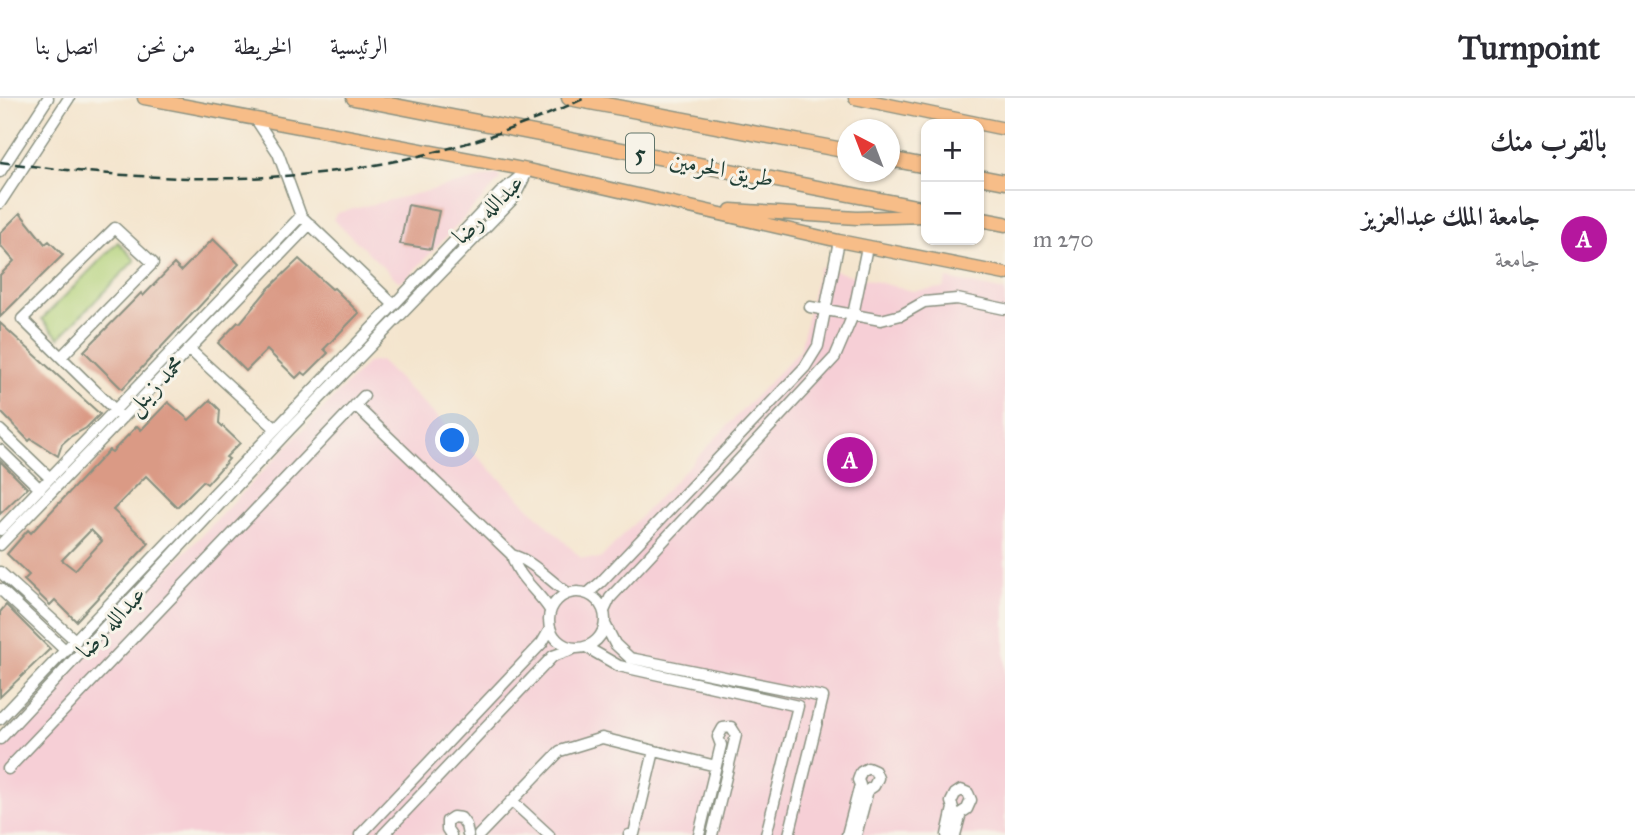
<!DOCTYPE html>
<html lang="ar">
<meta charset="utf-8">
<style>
:root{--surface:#fff;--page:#f7f7f7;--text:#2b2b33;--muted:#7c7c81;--line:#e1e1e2;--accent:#b5179e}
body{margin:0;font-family:"IM FELL Great Primer",Amiri,serif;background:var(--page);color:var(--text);direction:rtl}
.controls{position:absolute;right:21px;top:21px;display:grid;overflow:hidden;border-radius:14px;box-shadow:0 2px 5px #0004}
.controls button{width:63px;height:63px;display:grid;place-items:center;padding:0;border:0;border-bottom:2px solid var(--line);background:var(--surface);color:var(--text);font:35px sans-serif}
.compass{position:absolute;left:837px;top:21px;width:63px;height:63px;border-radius:50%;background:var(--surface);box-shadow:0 2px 5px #0004;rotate:318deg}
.you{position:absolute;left:453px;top:343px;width:24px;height:24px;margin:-18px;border:5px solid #fff;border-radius:50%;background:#1a73e8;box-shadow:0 0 0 10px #1a73e833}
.badge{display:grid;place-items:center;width:46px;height:46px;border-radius:50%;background:var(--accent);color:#fff;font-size:23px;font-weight:700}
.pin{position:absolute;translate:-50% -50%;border:4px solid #fff;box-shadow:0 2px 7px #0006}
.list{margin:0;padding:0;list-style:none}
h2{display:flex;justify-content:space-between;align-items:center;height:91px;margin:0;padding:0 28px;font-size:30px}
h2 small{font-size:23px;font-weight:400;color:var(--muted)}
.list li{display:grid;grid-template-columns:46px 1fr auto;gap:21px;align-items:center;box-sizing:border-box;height:98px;padding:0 28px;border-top:2px solid var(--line)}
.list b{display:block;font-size:26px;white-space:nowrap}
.list p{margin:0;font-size:23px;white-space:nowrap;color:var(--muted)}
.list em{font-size:23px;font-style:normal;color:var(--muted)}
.map{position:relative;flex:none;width:1005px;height:737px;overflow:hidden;direction:ltr}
header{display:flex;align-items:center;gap:42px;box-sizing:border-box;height:98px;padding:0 35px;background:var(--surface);border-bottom:2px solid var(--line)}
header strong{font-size:33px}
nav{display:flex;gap:38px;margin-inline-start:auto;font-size:24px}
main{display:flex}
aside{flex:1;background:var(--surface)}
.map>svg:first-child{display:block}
.built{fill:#f6cfd6}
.green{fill:#b3d27a;stroke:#698857;stroke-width:2}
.building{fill:#da9a85;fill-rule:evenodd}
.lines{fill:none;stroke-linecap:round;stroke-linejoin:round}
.minor-casing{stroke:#8a9181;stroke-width:13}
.major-casing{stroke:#8a9181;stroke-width:15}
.highway-casing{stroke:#8a9181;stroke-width:17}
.minor{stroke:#fff;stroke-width:10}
.major{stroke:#f7bd88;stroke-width:12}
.highway{stroke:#f7bd88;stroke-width:14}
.rail{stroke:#1f3d34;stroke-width:2.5;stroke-dasharray:10 5;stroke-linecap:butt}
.labels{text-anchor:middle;stroke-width:6;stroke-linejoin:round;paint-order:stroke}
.shield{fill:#f7f3e8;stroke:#60746a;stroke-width:2}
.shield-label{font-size:23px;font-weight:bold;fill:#1f3d34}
.street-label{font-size:24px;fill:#1f3d34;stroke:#f7f3e8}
</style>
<header>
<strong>Turnpoint</strong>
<nav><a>الرئيسية</a><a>الخريطة</a><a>من نحن</a><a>اتصل بنا</a></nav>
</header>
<main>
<aside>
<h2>بالقرب منك<small></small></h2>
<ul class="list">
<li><span class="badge">A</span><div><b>جامعة الملك عبدالعزيز</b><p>جامعة</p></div><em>270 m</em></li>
</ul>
</aside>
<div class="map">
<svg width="1005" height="737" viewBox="0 0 1005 737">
<rect width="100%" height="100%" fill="#f7f3e8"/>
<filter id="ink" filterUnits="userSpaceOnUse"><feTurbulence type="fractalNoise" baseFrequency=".0143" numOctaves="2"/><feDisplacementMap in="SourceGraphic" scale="14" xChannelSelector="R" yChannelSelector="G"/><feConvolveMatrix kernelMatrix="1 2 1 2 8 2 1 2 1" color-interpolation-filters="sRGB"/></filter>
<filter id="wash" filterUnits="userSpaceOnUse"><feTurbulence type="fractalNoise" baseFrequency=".00686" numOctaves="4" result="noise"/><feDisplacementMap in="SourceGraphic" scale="28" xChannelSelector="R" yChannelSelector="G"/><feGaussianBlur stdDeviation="1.57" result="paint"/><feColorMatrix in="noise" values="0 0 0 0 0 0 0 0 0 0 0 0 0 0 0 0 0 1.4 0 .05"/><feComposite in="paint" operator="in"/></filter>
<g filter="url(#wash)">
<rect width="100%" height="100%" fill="#f4e5ce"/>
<!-- built -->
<path class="built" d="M 498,76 L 500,82 L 406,181 L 398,183 L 333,121 L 337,115 Z
M 819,169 L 912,193 L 943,190 L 947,181 L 1005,193 L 1005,737 L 0,737 L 0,647 L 367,265 L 380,263 L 581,460 L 600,461 L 800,252 Z"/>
<!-- green -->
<path class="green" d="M 118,144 L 135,162 L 59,240 L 42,221 Z"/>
<g id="blocks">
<!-- building -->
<path class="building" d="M 408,107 L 439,113 L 431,151 L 400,146 Z
M 20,115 L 45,146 L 49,143 L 63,157 L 0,219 L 0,177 L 14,163 L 0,147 L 0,135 Z
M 213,141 L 239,166 L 122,291 L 84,253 L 141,195 L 143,198 L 174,166 L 181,173 Z
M 299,161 L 332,191 L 334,190 L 359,215 L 324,251 L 328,255 L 306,277 L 302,274 L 296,280 L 267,252 L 246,273 L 218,245 L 238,224 L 240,225 L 268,191 Z
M 0,225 L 100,316 L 86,330 L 70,339 L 62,346 L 58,358 L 31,341 L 29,343 L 0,313 Z
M 210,302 L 220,312 L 219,325 L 240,345 L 226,359 L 229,361 L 207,386 L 203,383 L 177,409 L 146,378 L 113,412 L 149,445 L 76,523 L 55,502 L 50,507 L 24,482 L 29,477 L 7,456 L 28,432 L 31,435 L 109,352 L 112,354 L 137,328 L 141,332 L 168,304 L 189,322 ZM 91,432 L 102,443 L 75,472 L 62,462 Z
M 0,363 L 27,390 L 0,416 Z
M 6,507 L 50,551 L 0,599 L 0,514 Z"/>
</g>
</g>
<g filter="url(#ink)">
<use href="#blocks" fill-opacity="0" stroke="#8a9181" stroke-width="2"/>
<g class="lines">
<!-- minor casing -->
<g class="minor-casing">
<path id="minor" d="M 257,23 L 278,55 L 301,118 L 394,207
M 0,74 L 48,0
M 0,105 L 69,0
M 810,209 L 881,222 L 901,217 L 924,204 L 957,201 L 1005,211
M 189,251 L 275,330
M 61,259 L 153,165 L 115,130 L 22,221 L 123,320
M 355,307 L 512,457
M 0,332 L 50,380
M 0,352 L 40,391
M 0,432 L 301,118
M 0,447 L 310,126
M 0,474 L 76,543
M 0,491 L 66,553
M549 522a28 28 0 1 1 56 0a28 28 0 1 1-56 0Z
M 587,496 L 601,484 L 805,269 L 818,248 L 839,143
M 550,512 C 538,493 517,479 512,457 C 534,463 549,483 568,495
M 604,513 L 610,500 L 835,259 L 853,217 L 867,149
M 605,526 L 615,546 L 630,560 L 823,599 L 789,737
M 586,549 L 619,568 L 798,608 L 766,737
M 0,621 L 501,94 L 523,76
M 0,641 L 290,331 L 514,100 L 528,72
M 8,671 L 364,298
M 512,703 L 549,737
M 360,737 L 542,545 L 550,531
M 383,737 L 553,558 L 573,551
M 451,737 L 447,731 L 447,723 L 453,719 L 461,720 L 466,727 L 468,737
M 479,737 L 560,653 L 602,640 L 716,668
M 629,737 L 634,736 L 654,653
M 699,737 L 721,647 L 718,639 L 723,630 L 731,629 L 736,637 L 712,737
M 847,737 L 860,687 L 858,682 L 861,674 L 868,670 L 875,673 L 878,680 L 874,688 L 868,692 L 856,737
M 947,737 L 953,710 L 951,704 L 955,696 L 961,692 L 968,695 L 971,702 L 967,711 L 961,715 L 955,737"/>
</g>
<!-- major casing -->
<g class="major-casing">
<path id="major" d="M 144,0 L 528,72 L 839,143 L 1005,176
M 855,0 L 1005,31
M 731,112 L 857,120 L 926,118"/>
</g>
<!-- highway casing -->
<g class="highway-casing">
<path id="highway" d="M 354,0 L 926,111
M 569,0 L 848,53
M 890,61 L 926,68
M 979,79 L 1005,84
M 979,121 L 1005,126"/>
</g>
<!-- minor -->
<use href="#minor" class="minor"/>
<!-- major -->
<use href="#major" class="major"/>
<!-- highway -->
<use href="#highway" class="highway"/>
<!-- rail -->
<path class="rail" d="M 0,64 C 212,92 387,92 585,0"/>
</g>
</g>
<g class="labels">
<!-- shield labels -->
<rect class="shield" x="626" y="35.5" width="28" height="39" rx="5"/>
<g class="shield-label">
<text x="640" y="63">5</text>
</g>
<!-- street labels -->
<g class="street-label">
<text transform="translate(722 71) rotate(11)" y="8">طريق الحرمين</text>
<text transform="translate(488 111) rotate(-44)" y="8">عبدالله رضا</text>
<text transform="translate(155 287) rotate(-46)" y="8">محمد زينل</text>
<text transform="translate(111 524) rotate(-47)" y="8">عبدالله رضا</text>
</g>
</g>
</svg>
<div class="controls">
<button>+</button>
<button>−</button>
</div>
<svg class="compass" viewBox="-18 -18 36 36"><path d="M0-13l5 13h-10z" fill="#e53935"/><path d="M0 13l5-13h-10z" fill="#7c7c81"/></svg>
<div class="you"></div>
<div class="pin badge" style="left:850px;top:362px">A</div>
</div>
</main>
